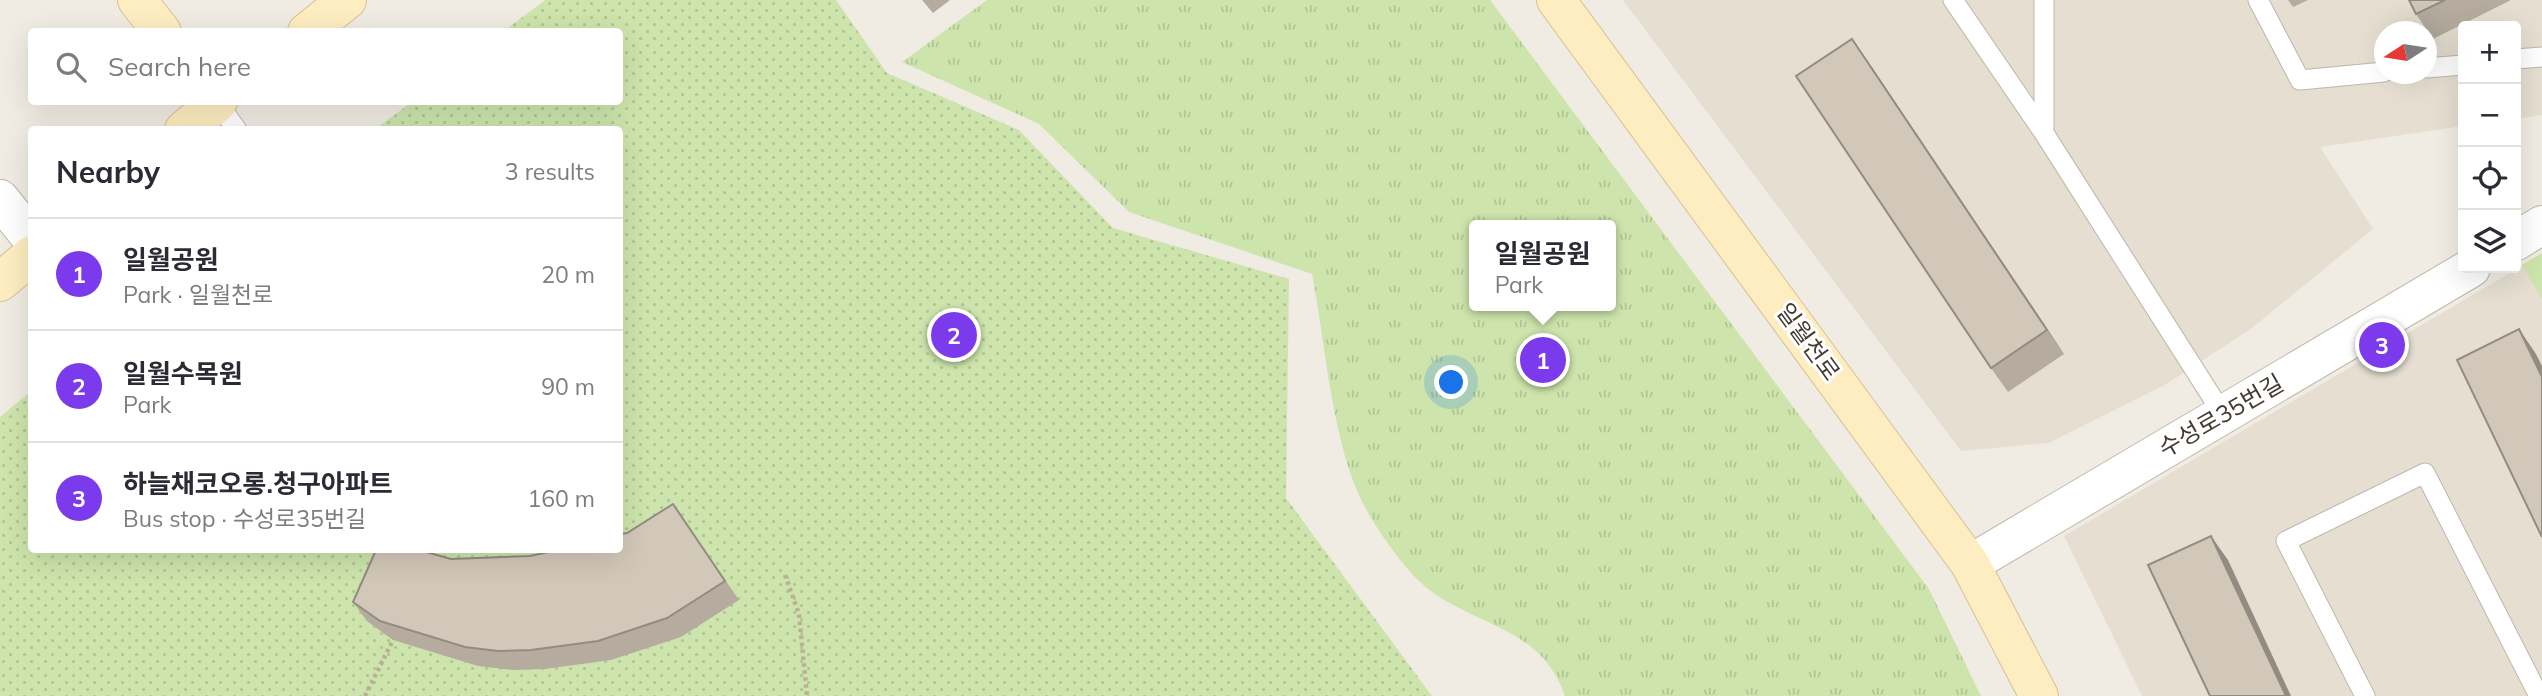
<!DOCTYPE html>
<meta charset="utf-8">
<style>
:root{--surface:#fff;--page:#f7f7f7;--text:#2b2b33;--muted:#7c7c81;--line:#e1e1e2;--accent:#7c3aed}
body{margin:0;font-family:Mulish,"Noto Sans KR",sans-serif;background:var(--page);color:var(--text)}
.controls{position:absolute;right:21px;top:21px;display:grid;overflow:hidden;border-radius:7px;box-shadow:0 7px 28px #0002}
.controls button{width:63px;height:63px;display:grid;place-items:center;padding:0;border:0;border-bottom:2px solid var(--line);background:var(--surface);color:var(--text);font:35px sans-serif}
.compass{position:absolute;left:2374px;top:21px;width:63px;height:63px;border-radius:50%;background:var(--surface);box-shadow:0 7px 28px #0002;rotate:258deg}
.you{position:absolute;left:1452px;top:383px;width:24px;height:24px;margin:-18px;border:5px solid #fff;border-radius:50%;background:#1a73e8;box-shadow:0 0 0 10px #1a73e833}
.badge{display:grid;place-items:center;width:46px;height:46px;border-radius:50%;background:var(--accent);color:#fff;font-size:23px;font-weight:700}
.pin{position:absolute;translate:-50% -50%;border:4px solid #fff;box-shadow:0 2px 7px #0006}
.popup{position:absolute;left:1469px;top:220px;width:147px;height:91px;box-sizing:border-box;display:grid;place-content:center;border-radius:7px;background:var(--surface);filter:drop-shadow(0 2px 5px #0005);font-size:23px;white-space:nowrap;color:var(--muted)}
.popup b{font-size:26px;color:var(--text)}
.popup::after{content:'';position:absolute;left:50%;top:100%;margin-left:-14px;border:14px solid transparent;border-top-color:var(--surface)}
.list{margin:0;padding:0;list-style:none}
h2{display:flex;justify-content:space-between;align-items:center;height:91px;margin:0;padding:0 28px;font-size:30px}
h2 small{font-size:23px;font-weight:400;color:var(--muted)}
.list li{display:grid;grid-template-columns:46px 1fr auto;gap:21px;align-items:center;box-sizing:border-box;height:112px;padding:0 28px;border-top:2px solid var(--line)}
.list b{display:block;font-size:26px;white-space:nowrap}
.list p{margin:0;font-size:23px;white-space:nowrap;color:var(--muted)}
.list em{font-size:23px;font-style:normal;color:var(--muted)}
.icon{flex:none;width:38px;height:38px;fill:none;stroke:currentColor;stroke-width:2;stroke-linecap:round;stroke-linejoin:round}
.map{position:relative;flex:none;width:2542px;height:696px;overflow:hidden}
.search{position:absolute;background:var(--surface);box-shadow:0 7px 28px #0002;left:28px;top:28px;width:595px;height:77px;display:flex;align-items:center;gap:18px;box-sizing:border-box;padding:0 24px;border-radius:7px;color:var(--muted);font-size:26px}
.panel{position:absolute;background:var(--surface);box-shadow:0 7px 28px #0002;left:28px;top:126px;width:595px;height:427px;border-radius:7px}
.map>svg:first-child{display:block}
.residential{fill:#e5ded1;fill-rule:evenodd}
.grass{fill:url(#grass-tufts);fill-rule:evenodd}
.garden{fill:url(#garden-dots)}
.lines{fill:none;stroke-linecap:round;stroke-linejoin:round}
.lane-casing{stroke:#bfb7a9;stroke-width:21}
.street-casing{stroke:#bfb7a9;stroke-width:40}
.secondary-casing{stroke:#d4c195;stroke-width:40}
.path{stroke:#bdaf97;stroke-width:4.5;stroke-dasharray:3.5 3.5;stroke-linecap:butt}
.lane{stroke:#fff;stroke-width:19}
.street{stroke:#fff;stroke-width:38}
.secondary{stroke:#fdedc1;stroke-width:38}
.wall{fill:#b5ac9f}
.shaded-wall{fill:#938c82}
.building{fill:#d2c8b9;stroke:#938c82;stroke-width:2}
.labels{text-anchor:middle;stroke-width:6;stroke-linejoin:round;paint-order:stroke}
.street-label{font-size:24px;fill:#433c33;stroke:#fff}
</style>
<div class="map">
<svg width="2542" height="696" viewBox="0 0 2542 696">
<defs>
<pattern id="grass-tufts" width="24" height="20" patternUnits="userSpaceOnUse" patternTransform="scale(1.75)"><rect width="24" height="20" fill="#cde5ac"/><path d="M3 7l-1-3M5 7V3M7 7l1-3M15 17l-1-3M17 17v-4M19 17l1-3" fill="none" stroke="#b1c594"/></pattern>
<pattern id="garden-dots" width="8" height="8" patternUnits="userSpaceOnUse" patternTransform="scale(1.75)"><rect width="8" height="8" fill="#cde5ac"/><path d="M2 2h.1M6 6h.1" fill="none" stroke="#b1c594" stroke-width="1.8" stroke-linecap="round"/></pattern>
</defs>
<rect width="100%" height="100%" fill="#f1ece3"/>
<!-- residential -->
<path class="residential" d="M 1623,0 L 2542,0 L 2542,115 L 2516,119 L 2516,26 L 2463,26 L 2463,126 L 2320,147 L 2373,229 L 2252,328 L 2165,385 L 2049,443 L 1961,451 ZM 2384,32 L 2426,32 L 2426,74 L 2384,74 Z
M 2542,254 L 2542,696 L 2142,696 L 2064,536 Z"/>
<!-- grass -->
<path class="grass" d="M 987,0 L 1490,0 L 1929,589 L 1981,696 L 1565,696 C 1539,619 1459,627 1411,573 C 1392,551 1370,520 1358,493 C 1331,430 1325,342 1312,274 L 1129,212 L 1039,124 L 902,62 ZM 1475,225 L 1611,225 L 1611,306 L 1475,306 Z
M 2542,253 L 2542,299 L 2522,265 Z"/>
<!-- garden -->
<path class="garden" d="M 545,0 L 836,0 L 887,73 L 1019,130 L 1113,228 L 1289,279 L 1286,498 L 1432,696 L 0,696 L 0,417 L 31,391 L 32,550 L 620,550 L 620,130 L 375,129 L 412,102 L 620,102 L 620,32 L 504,31 Z"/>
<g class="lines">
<!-- lane casing -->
<g class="lane-casing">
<path id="lane" d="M 1953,0 L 2044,133 L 2224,416
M 2258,0 L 2300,80 L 2384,72
M 2516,59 L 2542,57
M 2426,68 L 2463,65
M 217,102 L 237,130
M 2044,133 L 2044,0
M 2365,696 L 2286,541 L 2425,473 L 2539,696"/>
</g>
<!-- street casing -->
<g class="street-casing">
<path id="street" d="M 0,199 L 32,239
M 2516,241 L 2542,225
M 1970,564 L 2471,268"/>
</g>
<!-- secondary casing -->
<g class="secondary-casing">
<path id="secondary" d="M 137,0 L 162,32
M 1556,0 L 1970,564 L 2039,696
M 307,32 L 347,0
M 184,130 L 218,102
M 0,282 L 32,255"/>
</g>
<!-- path -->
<path class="path" d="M 785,575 L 799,614 L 807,696
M 365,696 L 393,640"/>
<!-- lane -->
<use href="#lane" class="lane"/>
<!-- street -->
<use href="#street" class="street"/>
<!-- secondary -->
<use href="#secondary" class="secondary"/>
</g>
<!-- wall -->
<path class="wall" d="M 922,0 L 950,0 L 933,13 Z
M 2288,0 L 2308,0 L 2293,7 Z
M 2409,0 L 2511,0 L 2433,39 L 2416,14 Z
M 1869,63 L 2064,354 L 2008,392 L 1991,368 Z
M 673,504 L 739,600 L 681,637 L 611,660 L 545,669 L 512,670 L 478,666 L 393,640 L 367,621 L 353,602 L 451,559 L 530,556 L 627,533 Z"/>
<!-- shaded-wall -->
<path class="shaded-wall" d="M 1852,39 L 1869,63 L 2064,354 L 2047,330 Z
M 2519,329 L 2536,354 L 2542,366 L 2542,377 Z
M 2211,536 L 2228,560 L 2291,696 L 2286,696 Z"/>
<!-- building -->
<path class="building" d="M 2409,0 L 2445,0 L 2416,14 Z
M 1852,39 L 2047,330 L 1991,368 L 1796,76 Z
M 2519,329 L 2542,377 L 2542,537 L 2457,360 Z
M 673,504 L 725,581 L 667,618 L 598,641 L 531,650 L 498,651 L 465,647 L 380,621 L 353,602 L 376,550 L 419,550 L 451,559 L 530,556 L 558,550 L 620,550 L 620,534 L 627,533 Z
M 2211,536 L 2286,696 L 2210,696 L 2148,565 Z"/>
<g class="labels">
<!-- street labels -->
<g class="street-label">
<text transform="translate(1808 342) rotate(54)" y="8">일월천로</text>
<text transform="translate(2221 416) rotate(-30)" y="8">수성로35번길</text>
</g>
</g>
</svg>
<div class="controls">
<button>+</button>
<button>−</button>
<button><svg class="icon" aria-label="locate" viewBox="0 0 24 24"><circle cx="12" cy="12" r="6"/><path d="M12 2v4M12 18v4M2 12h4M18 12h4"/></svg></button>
<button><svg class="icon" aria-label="layers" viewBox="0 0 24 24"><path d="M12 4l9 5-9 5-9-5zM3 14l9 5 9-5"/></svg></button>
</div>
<svg class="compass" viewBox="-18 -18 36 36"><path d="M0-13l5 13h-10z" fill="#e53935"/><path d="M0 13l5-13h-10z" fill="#7c7c81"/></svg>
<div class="you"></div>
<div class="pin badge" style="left:1543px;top:360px">1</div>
<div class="popup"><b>일월공원</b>Park</div>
<div class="pin badge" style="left:954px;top:335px">2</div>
<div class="pin badge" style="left:2382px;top:345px">3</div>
<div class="search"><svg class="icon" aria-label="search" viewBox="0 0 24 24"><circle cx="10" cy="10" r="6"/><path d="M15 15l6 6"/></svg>Search here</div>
<section class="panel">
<h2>Nearby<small>3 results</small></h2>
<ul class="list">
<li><span class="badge">1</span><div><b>일월공원</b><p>Park · 일월천로</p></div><em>20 m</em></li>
<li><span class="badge">2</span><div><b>일월수목원</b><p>Park</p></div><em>90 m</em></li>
<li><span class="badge">3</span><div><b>하늘채코오롱.청구아파트</b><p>Bus stop · 수성로35번길</p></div><em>160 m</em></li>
</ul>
</section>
</div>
